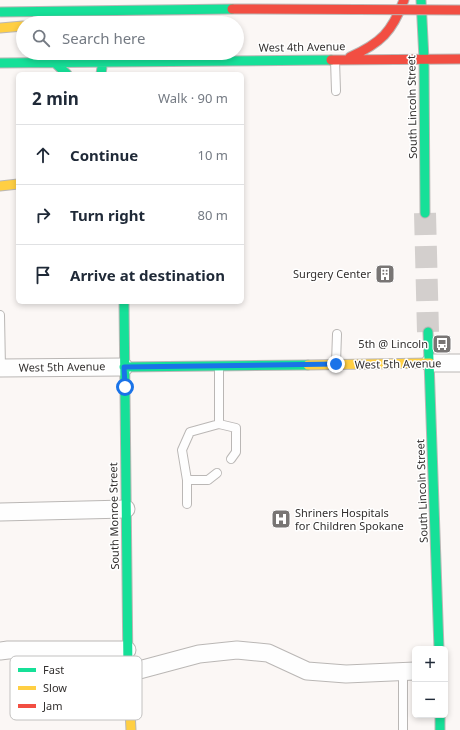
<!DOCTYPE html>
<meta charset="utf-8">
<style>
:root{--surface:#fff;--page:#f6f6f7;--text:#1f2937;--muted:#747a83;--line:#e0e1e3}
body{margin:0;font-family:"Noto Sans",sans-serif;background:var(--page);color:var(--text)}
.controls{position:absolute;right:12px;bottom:12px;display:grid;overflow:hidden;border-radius:6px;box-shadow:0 2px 6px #0003}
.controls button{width:36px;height:36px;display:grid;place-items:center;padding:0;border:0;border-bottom:1px solid var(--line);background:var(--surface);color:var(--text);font:20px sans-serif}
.stop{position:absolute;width:12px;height:12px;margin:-9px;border:3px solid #1a73e8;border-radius:50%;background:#fff}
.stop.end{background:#1a73e8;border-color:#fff;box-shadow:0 1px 4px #0008}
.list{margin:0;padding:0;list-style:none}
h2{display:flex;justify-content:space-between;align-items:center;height:52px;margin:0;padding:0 16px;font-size:17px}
h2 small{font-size:13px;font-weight:400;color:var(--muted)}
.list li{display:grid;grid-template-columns:26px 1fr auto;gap:12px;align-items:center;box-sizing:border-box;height:60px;padding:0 16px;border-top:1px solid var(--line)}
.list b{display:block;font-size:15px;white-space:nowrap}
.list em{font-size:13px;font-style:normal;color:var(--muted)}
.icon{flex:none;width:22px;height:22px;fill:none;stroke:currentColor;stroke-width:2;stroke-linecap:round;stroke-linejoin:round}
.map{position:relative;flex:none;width:460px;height:730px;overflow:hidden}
.search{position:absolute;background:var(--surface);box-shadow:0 2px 6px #0003;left:16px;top:16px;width:228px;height:44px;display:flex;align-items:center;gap:10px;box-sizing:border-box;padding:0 14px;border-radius:22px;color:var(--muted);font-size:15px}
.panel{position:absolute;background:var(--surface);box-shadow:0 2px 6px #0003;left:16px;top:72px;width:228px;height:232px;border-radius:6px}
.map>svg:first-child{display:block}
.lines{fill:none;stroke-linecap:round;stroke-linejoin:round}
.secondary-tunnel{stroke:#d3cfcd;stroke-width:22;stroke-dasharray:22 11;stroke-linecap:butt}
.lane-casing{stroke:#bab7b5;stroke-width:10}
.street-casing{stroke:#bab7b5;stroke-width:19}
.fast-casing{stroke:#bab7b5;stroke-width:11}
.slow-casing{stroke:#bab7b5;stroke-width:11}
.jam-casing{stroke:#bab7b5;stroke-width:11}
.lane{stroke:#fefefe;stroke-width:8}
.street{stroke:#fefefe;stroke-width:17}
.fast{stroke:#16e098;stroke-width:9}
.slow{stroke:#ffcf43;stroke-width:9}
.jam{stroke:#f24e42;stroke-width:9}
.fast-bridge-casing{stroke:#bab7b5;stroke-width:11;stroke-linecap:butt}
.jam-bridge-casing{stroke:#bab7b5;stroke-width:11;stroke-linecap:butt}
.fast-bridge{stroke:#16e098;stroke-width:9}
.jam-bridge{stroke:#f24e42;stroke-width:9}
.route{stroke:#1a73e8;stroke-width:5}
.labels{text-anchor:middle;stroke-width:3;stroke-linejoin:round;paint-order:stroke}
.street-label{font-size:11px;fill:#322f2e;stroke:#fff}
.poi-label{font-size:11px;fill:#322f2e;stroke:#fff;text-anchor:end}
.key{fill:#fff;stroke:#c2c1c0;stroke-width:1}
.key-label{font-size:11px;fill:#322f2e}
</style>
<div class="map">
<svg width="460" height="730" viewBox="0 0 460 730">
<rect width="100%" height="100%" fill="#fbf7f5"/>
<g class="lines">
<!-- secondary-tunnel -->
<path class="secondary-tunnel" d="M 425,213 L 428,332"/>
<!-- lane casing -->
<g class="lane-casing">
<path id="lane" d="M 335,60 L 336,91
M 0,315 L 1,368
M 336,363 L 337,334
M 219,366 L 219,424 L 236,428 L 236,452 L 231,459
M 217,473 L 208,480 L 187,480 L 182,450 L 190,432 L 219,424
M 187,480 L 187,504
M 403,671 L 403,730"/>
</g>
<!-- street casing -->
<g class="street-casing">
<path id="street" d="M 430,363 L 460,363
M 0,368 L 124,367
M 0,512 L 126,509
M 0,651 L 8,650 L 127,650
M 128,673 L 199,654 L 237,650 L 268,653 L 307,671 L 346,674 L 415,671"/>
</g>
<!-- fast casing -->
<g class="fast-casing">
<path id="fast" d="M 421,0 L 424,59 L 425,213
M 54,62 L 67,74
M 0,63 L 331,60
M 101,74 L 104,53
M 124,302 L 128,671
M 428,332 L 439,649
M 124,367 L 308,365
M 440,715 L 440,730"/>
</g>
<!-- slow casing -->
<g class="slow-casing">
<path id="slow" d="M 0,28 L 23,26
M 0,186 L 18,184
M 308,365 L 430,363
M 128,671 L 131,730"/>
</g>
<!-- jam casing -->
<g class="jam-casing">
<path id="jam" d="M 350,57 C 381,43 392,32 404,0
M 331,60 L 460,59"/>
</g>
<!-- lane -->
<use href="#lane" class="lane"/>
<!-- street -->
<use href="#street" class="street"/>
<!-- fast -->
<use href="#fast" class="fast"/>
<!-- slow -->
<use href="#slow" class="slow"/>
<!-- jam -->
<use href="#jam" class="jam"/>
<!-- fast-bridge casing -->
<g class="fast-bridge-casing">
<path id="fast-bridge" d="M 0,12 L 232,9"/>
</g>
<!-- jam-bridge casing -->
<g class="jam-bridge-casing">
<path id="jam-bridge" d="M 232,9 L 460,10"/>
</g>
<!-- fast-bridge -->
<use href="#fast-bridge" class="fast-bridge"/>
<!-- jam-bridge -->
<use href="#jam-bridge" class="jam-bridge"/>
</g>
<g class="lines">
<!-- route -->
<path class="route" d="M 125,387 L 124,367 L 336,364"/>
</g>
<!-- icons -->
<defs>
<g id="building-square" transform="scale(1)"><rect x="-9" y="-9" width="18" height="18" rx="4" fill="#787574" stroke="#fff"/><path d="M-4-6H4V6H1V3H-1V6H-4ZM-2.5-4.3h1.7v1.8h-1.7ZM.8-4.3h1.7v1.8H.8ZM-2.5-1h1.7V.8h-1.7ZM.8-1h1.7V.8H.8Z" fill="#fff"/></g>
<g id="bus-square" transform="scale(1)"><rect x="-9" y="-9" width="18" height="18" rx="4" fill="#787574" stroke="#fff"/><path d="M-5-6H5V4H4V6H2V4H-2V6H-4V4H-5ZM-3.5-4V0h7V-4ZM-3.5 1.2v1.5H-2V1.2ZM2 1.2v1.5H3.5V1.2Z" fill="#fff"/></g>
<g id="hospital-square" transform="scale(1)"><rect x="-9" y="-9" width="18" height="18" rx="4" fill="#787574" stroke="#fff"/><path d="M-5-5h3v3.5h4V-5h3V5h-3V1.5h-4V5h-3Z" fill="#fff"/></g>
</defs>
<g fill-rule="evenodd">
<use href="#building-square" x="385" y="274"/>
<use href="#bus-square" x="442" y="344"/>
<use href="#hospital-square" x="281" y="519"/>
</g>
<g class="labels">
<!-- street labels -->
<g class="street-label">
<text transform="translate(302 47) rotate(-1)" y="4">West 4th Avenue</text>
<text transform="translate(412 107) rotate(-91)" y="4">South Lincoln Street</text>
<text transform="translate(398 364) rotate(-1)" y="4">West 5th Avenue</text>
<text transform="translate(62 367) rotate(-1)" y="4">West 5th Avenue</text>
<text transform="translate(422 491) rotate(-92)" y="4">South Lincoln Street</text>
<text transform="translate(114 516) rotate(-91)" y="4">South Monroe Street</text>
</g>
<!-- poi labels -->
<g class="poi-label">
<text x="371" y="278">Surgery Center</text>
<text x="428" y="348">5th @ Lincoln</text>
<text x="295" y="517" text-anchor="start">Shriners Hospitals<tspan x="295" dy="13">for Children Spokane</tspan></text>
</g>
</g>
<!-- legend -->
<rect x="10" y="656" width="132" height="64" rx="6" class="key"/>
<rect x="18" y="668" width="18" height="4" fill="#16e098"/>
<rect x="18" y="686" width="18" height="4" fill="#ffcf43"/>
<rect x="18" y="704" width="18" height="4" fill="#f24e42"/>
<g class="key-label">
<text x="43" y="674">Fast</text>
<text x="43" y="692">Slow</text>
<text x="43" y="710">Jam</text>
</g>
</svg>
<div class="controls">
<button>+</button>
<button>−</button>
</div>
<div class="stop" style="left:125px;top:387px"></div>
<div class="stop end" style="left:336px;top:364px"></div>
<div class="search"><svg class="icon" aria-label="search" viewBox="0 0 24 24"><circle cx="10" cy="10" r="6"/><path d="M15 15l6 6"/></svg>Search here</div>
<section class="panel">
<h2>2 min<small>Walk · 90 m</small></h2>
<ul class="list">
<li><svg class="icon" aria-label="ahead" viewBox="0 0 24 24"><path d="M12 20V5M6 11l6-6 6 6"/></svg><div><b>Continue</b></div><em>10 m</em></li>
<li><svg class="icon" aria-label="right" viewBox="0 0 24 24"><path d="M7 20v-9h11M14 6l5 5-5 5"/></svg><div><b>Turn right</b></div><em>80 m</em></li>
<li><svg class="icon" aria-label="arrive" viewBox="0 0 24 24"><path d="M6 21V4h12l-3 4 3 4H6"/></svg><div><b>Arrive at destination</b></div></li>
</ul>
</section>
</div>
